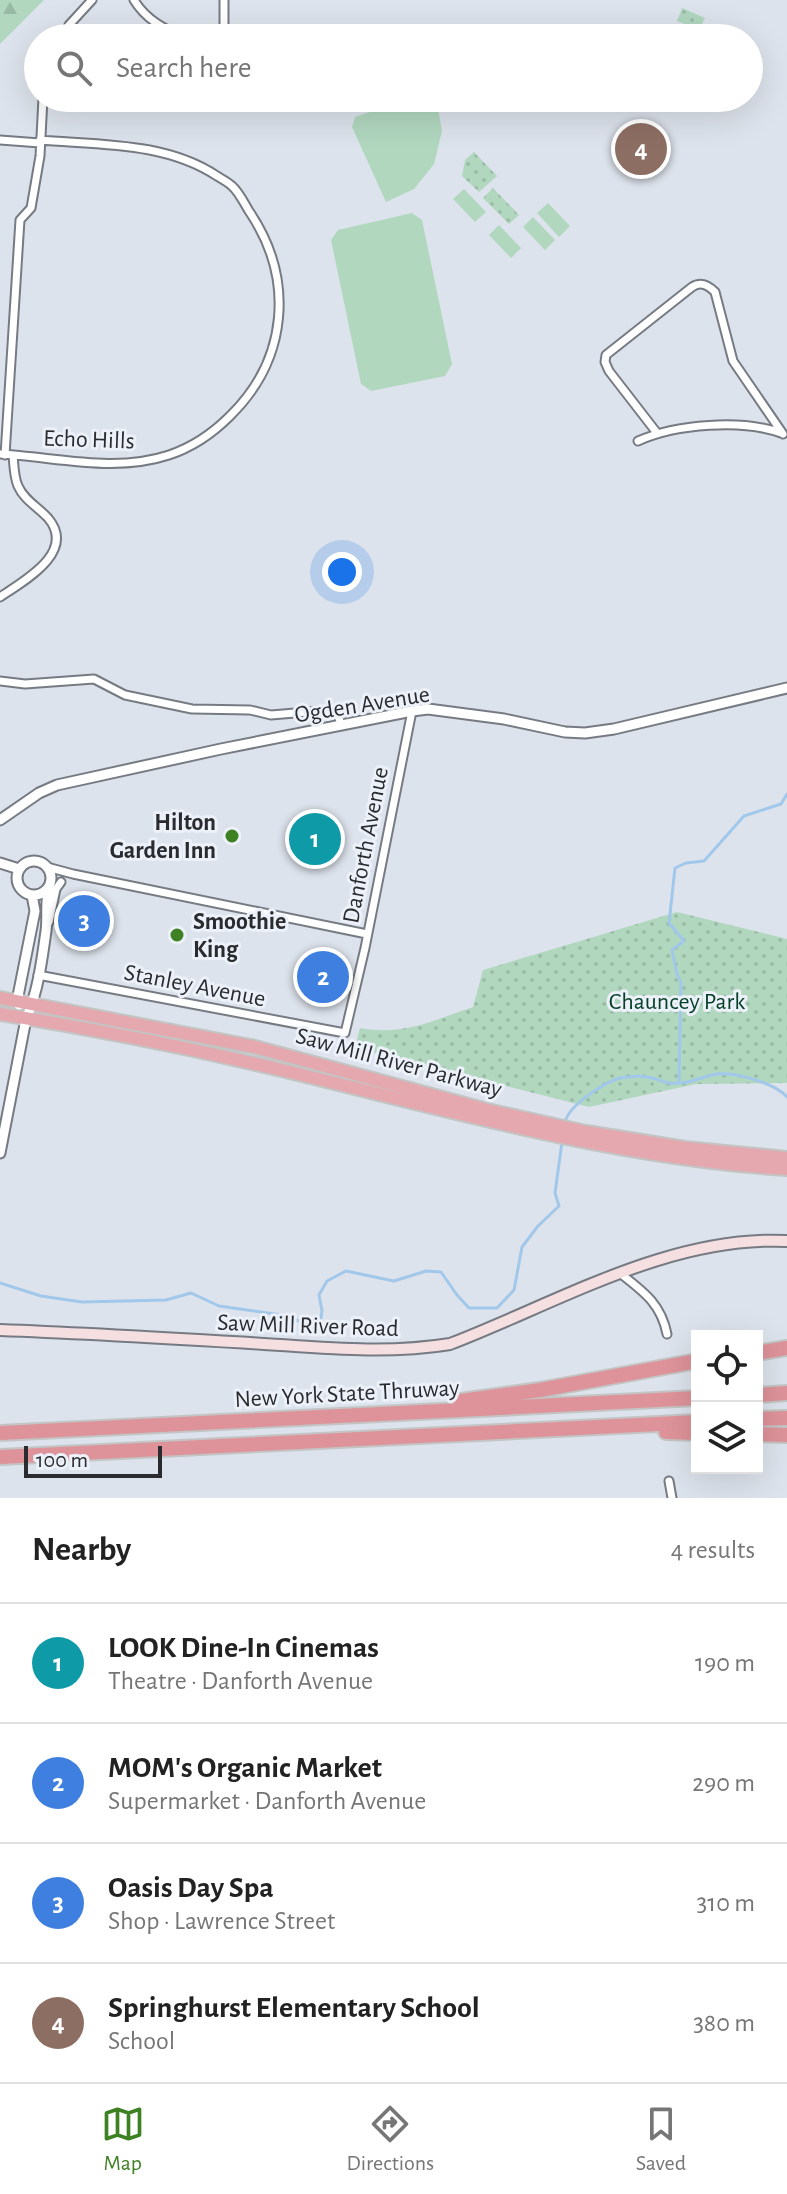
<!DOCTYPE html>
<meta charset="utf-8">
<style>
:root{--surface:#fff;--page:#f2f2f2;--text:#222;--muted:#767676;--line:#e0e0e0;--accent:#3e8123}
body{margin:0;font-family:"Alegreya Sans",sans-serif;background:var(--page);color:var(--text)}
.controls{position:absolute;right:24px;bottom:24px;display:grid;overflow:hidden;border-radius:0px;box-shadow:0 8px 32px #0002}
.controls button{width:72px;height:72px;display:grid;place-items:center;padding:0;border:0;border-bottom:2px solid var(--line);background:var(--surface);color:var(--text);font:40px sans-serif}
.scale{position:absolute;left:24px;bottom:20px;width:138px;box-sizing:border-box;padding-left:8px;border:4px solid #292b2e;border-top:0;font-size:22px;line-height:28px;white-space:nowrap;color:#292b2e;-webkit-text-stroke:6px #ebf0f9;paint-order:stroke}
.you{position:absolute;left:342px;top:572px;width:28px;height:28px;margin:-20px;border:6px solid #fff;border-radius:50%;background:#1a73e8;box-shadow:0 0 0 12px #1a73e833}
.badge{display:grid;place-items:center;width:52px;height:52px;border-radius:50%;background:var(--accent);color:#fff;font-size:26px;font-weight:700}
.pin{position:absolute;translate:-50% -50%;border:4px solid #fff;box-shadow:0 2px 8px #0006}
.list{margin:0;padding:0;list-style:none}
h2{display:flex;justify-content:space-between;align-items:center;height:104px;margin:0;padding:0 32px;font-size:34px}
h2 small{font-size:26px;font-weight:400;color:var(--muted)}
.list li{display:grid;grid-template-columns:52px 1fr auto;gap:24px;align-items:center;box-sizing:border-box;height:120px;padding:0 32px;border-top:2px solid var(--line)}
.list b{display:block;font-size:30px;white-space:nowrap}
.list p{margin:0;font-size:26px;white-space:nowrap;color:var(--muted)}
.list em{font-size:26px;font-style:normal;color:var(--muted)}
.icon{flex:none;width:44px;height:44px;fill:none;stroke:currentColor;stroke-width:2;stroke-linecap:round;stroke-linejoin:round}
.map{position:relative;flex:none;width:787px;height:1498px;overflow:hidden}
.search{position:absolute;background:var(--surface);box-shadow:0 8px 32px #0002;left:24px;right:24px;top:24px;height:88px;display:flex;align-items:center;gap:20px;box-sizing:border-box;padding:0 28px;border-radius:44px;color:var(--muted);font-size:30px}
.sheet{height:584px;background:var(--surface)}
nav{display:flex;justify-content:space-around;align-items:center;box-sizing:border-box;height:112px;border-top:2px solid var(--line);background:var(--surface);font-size:22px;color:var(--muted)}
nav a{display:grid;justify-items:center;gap:4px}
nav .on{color:var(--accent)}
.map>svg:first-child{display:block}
.grass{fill:#b1d7bf}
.forest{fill:url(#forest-firs)}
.park{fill:url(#park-dots)}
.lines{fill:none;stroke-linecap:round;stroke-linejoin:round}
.stream{stroke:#a1c8ea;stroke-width:3}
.minor-casing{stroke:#767b83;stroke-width:11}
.tertiary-casing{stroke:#767b83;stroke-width:13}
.secondary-casing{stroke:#767b83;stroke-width:14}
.trunk-casing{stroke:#c3c4c4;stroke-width:16}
.motorway-casing{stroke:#c3c4c4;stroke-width:18}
.minor{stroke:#fff;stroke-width:7}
.tertiary{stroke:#fff;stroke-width:9}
.secondary{stroke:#f5dfe1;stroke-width:10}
.trunk{stroke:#e4a8ae;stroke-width:12}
.motorway{stroke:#de939a;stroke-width:14}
.poi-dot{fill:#3e8123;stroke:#ebf0f9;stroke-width:3}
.labels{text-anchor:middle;stroke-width:6;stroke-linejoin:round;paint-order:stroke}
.street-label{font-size:24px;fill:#292b2e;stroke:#ebf0f9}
.poi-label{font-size:24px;font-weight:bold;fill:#292b2e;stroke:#ebf0f9;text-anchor:end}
.park-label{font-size:24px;fill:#064126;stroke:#ebf0f9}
</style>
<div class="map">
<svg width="787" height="1498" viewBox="0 0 787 1498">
<defs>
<pattern id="forest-firs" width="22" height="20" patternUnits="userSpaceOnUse" patternTransform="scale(2)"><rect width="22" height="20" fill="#b1d7bf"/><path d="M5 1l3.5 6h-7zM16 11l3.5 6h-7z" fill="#98b9a4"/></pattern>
<pattern id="park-dots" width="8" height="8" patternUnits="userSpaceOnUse" patternTransform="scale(2)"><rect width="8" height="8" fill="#b1d7bf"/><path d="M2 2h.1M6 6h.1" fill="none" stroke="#98b9a4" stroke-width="1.8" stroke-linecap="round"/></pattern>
</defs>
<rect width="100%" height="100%" fill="#dde3ec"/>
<!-- grass -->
<path class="grass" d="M 410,98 L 436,98 L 442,131 L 434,164 L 414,189 L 386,202 L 352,127 L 355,117 Z
M 464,189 L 486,212 L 475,222 L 453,199 Z
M 548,203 L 570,226 L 559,237 L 537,213 Z
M 412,213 L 422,220 L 452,364 L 445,376 L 371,391 L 361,384 L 331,240 L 338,230 Z
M 533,217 L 555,240 L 545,250 L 523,227 Z
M 499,225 L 521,248 L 511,258 L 489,235 Z"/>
<!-- forest -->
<path class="forest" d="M 0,0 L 44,0 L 0,44 Z"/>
<!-- park -->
<path class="park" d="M 682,8 L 705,18 L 699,30 L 677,21 Z
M 474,152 L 497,176 L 479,192 L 462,176 L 465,160 Z
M 493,188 L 519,215 L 509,224 L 483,198 Z
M 677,912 L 787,939 L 787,1083 L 696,1084 L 589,1107 L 355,1048 L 360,1028 C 403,1036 432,1021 473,1007 L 483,970 Z"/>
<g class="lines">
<!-- stream -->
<path class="stream" d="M 679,1082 L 681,983 L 677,974 L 672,950 L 684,941 L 669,923 L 675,868 L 686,863 L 704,861 L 744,816 L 781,804 L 787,794
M 565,1122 C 569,1105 610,1077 628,1077 C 635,1076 645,1076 652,1078 C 658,1079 664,1083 670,1083 C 685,1085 699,1078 712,1075 C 731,1070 775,1083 787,1097
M 0,1283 L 41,1296 L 82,1302 L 166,1300 L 191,1293 L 219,1306 L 275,1314 L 303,1322 L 320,1324 L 322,1311 L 319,1295 L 327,1281 L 346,1271 L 394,1281 L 426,1271 L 441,1272 L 457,1295 L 469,1308 L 497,1308 L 514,1290 L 522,1247 L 538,1226 L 559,1206 L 555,1193 L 562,1142"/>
<!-- minor casing -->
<g class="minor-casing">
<path id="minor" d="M 134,0 C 146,20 166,31 188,38
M 224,0 L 224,38
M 62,38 L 69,25 L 92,0
M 0,140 L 40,143
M 657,433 L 609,371 L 605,362 L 606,355 L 692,287 C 701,281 708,285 715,292 L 733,361 L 783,434
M 638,441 C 676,424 742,419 781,433
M 0,454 C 56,457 115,473 169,455 C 193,447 213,433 230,416 C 288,359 295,279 249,211 C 244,203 239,192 232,186 C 228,182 222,179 217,176 C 166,142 100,145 40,140
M 5,455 L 20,220 L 31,208 L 40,156 L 43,98
M 0,597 C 24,581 77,552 48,518 C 38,507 24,500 18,486 C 14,477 14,466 13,455
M 0,681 L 25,684 L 94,679 L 125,695 L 192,709 L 250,710 L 271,715 L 331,710 L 339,718 L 341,725
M 47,867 L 73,874 L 367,934
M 49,922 L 56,889 L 61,882
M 38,975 L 345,1033 L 365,948 L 412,711
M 621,1274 C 644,1292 661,1304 667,1334
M 669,1481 L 672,1498"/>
</g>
<!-- tertiary casing -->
<g class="tertiary-casing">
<path id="tertiary" d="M 0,820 L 39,793 L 57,785 L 221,749 L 412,711 L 428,709 L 504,719 L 565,732 L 585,733 L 614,729 L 787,688
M17 878a17 17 0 1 1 34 0a17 17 0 1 1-34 0Z
M 0,863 L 19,869
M 19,1005 L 17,1001 L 35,911 L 32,895
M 0,1153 L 26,1019 C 38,992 42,960 46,931 C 48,917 45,902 49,887"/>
</g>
<!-- secondary casing -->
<g class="secondary-casing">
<path id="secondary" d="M 0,1330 C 83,1333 166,1338 250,1343 C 317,1347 383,1355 450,1344 C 557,1303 670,1235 787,1241"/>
</g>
<!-- trunk casing -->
<g class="trunk-casing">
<path id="trunk" d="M 0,998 L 255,1047 L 487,1110 L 586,1132 L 685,1148 L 787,1158
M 0,1014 C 100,1030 200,1050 298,1074 C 462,1114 618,1158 787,1169"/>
</g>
<!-- motorway casing -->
<g class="motorway-casing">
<path id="motorway" d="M 757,1353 L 787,1348
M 757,1395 L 787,1393
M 461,1401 L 540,1390 L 697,1361
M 757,1419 L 787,1418
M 666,1432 L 697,1433
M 0,1433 L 697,1398
M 757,1434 L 787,1435
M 0,1457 L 697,1422"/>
</g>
<!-- minor -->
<use href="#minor" class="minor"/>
<!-- tertiary -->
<use href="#tertiary" class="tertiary"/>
<!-- secondary -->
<use href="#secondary" class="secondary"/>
<!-- trunk -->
<use href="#trunk" class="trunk"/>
<!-- motorway -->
<use href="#motorway" class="motorway"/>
</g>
<!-- markers -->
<g class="poi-dot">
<circle cx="232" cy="836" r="8"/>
<circle cx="177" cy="935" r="8"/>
</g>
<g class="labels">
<!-- street labels -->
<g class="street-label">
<text transform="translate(89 439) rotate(2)" y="8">Echo Hills</text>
<text transform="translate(362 704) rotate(-9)" y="8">Ogden Avenue</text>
<text transform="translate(365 845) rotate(-79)" y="8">Danforth Avenue</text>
<text transform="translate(195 985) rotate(11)" y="8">Stanley Avenue</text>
<text transform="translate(399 1062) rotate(15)" y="8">Saw Mill River Parkway</text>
<text transform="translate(308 1325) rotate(2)" y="8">Saw Mill River Road</text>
<text transform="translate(347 1393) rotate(-3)" y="8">New York State Thruway</text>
</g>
<!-- poi labels -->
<g class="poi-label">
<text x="216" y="830">Hilton<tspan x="216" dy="28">Garden Inn</tspan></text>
<text x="193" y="929" text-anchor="start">Smoothie<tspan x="193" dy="28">King</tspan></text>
</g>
<!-- park labels -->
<g class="park-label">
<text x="677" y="1009">Chauncey Park</text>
</g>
</g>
</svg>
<div class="controls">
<button><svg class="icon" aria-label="locate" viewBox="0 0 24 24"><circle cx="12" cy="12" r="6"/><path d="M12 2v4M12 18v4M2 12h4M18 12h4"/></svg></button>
<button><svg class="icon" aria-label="layers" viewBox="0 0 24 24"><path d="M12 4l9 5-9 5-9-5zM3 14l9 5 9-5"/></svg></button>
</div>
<div class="scale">100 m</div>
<div class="you"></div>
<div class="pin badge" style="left:315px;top:839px;background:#0f9aa8">1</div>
<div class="pin badge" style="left:323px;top:977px;background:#3f7fe0">2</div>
<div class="pin badge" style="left:84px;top:921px;background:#3f7fe0">3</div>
<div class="pin badge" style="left:641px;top:149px;background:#8d6e63">4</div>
<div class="search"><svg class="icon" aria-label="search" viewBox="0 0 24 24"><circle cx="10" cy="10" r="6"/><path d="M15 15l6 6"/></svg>Search here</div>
</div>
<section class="sheet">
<h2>Nearby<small>4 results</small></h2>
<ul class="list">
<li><span class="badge" style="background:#0f9aa8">1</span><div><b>LOOK Dine-In Cinemas</b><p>Theatre · Danforth Avenue</p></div><em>190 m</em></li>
<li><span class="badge" style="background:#3f7fe0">2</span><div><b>MOM's Organic Market</b><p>Supermarket · Danforth Avenue</p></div><em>290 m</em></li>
<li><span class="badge" style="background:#3f7fe0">3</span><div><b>Oasis Day Spa</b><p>Shop · Lawrence Street</p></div><em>310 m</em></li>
<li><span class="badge" style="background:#8d6e63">4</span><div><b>Springhurst Elementary School</b><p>School</p></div><em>380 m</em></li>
</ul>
</section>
<nav>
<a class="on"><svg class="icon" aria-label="map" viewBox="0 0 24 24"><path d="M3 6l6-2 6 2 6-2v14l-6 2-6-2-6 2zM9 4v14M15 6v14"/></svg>Map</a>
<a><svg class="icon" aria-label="directions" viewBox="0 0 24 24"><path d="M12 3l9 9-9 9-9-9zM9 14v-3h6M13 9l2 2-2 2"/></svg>Directions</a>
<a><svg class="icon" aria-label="saved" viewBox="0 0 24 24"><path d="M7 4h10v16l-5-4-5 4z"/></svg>Saved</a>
</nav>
